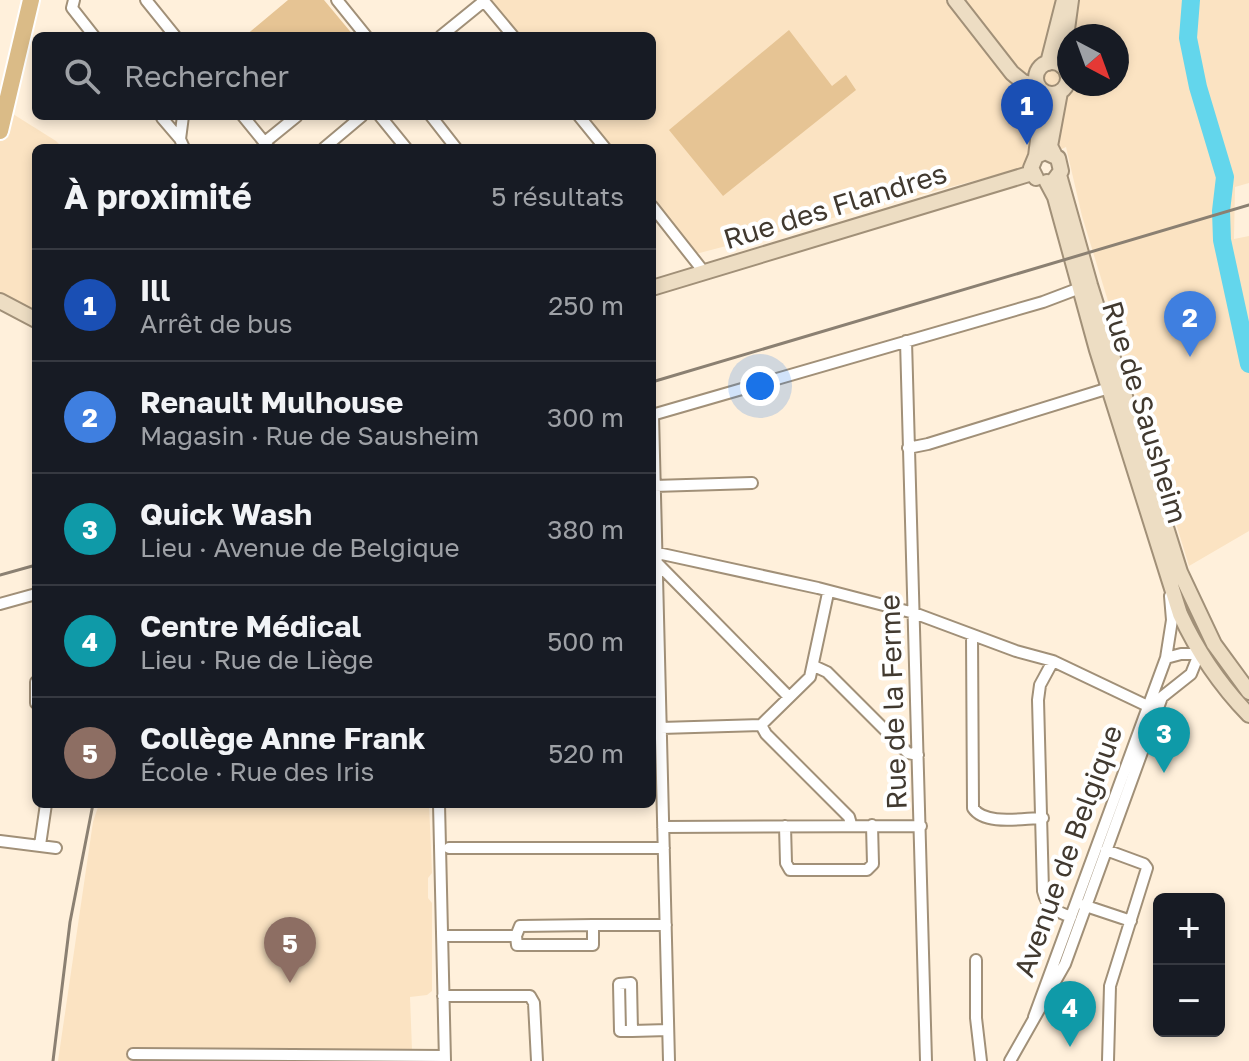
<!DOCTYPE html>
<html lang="fr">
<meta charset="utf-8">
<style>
:root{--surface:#171b24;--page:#242831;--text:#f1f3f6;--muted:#9ea1a6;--line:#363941;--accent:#8c9099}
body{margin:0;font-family:"Golos Text",sans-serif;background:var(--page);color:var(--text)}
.controls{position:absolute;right:24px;bottom:24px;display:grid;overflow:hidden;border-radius:12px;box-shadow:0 4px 12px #0003}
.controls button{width:72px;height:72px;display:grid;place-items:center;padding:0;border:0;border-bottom:2px solid var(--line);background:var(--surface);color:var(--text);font:40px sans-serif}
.compass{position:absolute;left:1057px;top:24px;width:72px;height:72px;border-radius:50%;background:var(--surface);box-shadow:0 4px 12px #0003;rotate:139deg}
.you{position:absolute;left:760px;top:386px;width:28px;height:28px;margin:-20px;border:6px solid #fff;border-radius:50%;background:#1a73e8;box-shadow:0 0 0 12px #1a73e833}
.badge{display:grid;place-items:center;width:52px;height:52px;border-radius:50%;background:var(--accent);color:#fff;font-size:26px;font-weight:700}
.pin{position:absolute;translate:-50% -66px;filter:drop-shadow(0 2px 4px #0008)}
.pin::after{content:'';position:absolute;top:42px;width:28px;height:24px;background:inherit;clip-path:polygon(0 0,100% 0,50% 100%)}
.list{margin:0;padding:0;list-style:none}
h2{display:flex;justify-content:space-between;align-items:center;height:104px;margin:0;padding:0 32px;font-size:34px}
h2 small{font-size:26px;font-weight:400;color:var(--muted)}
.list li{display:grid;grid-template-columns:52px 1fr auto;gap:24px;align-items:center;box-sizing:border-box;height:112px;padding:0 32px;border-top:2px solid var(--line)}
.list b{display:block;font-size:30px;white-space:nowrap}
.list p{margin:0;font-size:26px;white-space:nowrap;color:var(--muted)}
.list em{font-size:26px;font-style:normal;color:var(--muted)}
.icon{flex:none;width:44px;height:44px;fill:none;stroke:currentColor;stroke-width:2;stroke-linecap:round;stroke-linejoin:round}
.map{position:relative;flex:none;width:1249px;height:1061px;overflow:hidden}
.search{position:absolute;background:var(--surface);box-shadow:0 4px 12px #0003;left:32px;top:32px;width:624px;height:88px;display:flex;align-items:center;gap:20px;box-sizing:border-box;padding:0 28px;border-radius:12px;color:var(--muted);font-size:30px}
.panel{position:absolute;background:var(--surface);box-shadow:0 4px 12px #0003;left:32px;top:144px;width:624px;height:664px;border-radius:12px}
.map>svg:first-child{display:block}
.built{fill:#fbe3c2;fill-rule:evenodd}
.green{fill:#e6c494}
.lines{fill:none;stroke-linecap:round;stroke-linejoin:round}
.river{stroke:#63d6ec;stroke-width:18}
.street-casing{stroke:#a19078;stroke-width:14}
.secondary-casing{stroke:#a19078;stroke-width:18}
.primary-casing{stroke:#fff;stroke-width:20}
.street{stroke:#fff;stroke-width:10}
.secondary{stroke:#edddc3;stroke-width:14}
.primary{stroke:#dabb87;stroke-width:16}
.rail{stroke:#8b8072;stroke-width:3}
.labels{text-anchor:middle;stroke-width:8;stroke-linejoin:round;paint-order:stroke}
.street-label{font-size:28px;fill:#41392f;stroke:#fff}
</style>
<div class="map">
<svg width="1249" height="1061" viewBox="0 0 1249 1061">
<rect width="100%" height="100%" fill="#fff0db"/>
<!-- built -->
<path class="built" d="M 490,0 L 1249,0 L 1249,183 L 1235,187 L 1234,239 L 1249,236 L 1249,531 L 1189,566 L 1082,216 L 1066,147 L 1019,169 L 692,255 L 652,204 L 652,148 L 607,148 L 582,116 L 652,116 L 652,36 L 519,36 ZM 1069,36 L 1117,36 L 1117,84 L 1069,84 Z
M 5,109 L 56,141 L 63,148 L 36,148 L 36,320 L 0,301 L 0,131 Z
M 99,804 L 429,804 L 432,873 L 428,878 L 428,898 L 432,903 L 432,991 L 427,995 L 410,997 L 412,1050 L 435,1051 L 435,1061 L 58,1061 L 93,822 Z"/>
<!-- green -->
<path class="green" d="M 288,0 L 324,0 L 354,36 L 245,36 Z
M 789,30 L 832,86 L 846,75 L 856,90 L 723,196 L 669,130 Z"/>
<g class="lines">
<!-- river -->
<path class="river" d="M 1191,0 L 1188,38 L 1198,87 L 1225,177 L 1221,211 L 1222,240 L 1249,364"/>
<!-- street casing -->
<g class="street-casing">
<path id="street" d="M 74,0 L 72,8 L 94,36
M 146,0 L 175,36
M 337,0 L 366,36
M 483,0 L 513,36
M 441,36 L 484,1
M 183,116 L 180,139 L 184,148
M 243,116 L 269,148
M 380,116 L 406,148
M 431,116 L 456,148
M 579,116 L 605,148
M 162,118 L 180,139
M 265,142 L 297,116
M 324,148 L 362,116
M 652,206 L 704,272
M 906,341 L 926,1061
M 652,415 L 1043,302 L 1080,288
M 653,415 L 669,1061
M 908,448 L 928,444 L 1109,388
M 654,486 L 752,483
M 653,552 L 818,588 L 914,613 L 1016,651 L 1053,661 L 1156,710
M 658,564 L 789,697
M 0,604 L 36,594
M 972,635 L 973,808 C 985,826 1023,818 1043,818
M 1166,658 L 1181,654 L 1199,654
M 1053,661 L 1040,685 L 1038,700 L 1043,891 C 1047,908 1055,911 1071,917
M 814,666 L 827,672 L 908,753 L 918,755
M 36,682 L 36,703
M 761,725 L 766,734 L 849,817 L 851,824
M 661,728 L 761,725 L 810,677 L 828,593
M 439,804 L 445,1061
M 785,826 L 786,863 L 790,870 L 867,870 L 873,864 L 872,825
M 663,827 L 921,826
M 0,841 L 56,848
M 40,845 L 46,804
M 449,848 L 664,848
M 1106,850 L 1144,864 L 1147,868 L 1110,986 L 1108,1061
M 1083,905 L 1131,921
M 442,936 L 516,936 L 517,945 L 593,945 L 593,925 L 666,925
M 516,936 L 520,926 L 593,925
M 976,960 L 976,1018 L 981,1061
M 443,996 L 530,996 L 534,1003 L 537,1061
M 1034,1017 L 1166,658 L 1172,620 L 1170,596
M 632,1031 L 620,1031 L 619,984 L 631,983 L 632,1031 L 668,1030
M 133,1054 L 445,1056
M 1010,1061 L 1065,964 L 1162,697 L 1191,674 L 1199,654"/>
</g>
<!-- secondary casing -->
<g class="secondary-casing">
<path id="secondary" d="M 955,0 L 1012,73 L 1023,82 L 1038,86
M1036 78a16 16 0 1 1 32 0a16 16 0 1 1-32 0Z
M 1048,63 L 1064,0
M 1062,66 L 1071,0
M 1054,154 L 1050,146 L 1060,92
M 1036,156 L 1045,152 L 1058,158 L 1061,171 L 1055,179
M 1059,175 L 1090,285 L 1180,572 L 1214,644 L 1249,692
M 1036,178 L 1031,168 L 1036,156 L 1042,108 L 1041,90
M 1047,182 L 1055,197 L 1097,350 L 1180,614 C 1198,653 1219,684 1249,715
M 652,288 L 1032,173
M 0,301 L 36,320"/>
</g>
<!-- primary casing -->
<g class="primary-casing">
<path id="primary" d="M 0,131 L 31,0"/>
</g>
<!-- street -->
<use href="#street" class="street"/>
<!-- secondary -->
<use href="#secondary" class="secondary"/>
<!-- primary -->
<use href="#primary" class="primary"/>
<!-- rail -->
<path class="rail" d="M 652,382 L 1249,205
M 0,575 L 36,565
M 53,1061 L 70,922 L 93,804"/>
</g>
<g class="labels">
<!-- street labels -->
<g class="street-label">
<text transform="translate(835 206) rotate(-17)" y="10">Rue des Flandres</text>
<text transform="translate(1145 412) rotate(73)" y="10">Rue de Sausheim</text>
<text transform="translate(893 702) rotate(-92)" y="10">Rue de la Ferme</text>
<text transform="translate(1068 851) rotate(-70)" y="10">Avenue de Belgique</text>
</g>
</g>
</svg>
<div class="controls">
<button>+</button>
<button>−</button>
</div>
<svg class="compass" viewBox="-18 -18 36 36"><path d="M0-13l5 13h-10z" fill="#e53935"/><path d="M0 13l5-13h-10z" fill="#9ea1a6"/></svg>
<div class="you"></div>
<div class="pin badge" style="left:1027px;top:145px;background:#1a4fb4">1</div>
<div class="pin badge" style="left:1190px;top:357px;background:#3f7fe0">2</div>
<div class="pin badge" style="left:1164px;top:773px;background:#0f9aa8">3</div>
<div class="pin badge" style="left:1070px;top:1047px;background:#0f9aa8">4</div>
<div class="pin badge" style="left:290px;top:983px;background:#8d6e63">5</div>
<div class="search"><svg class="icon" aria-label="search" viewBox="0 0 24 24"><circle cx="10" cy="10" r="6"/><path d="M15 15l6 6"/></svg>Rechercher</div>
<section class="panel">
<h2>À proximité<small>5 résultats</small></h2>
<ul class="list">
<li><span class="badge" style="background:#1a4fb4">1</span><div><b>Ill</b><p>Arrêt de bus</p></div><em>250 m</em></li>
<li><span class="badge" style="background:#3f7fe0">2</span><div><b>Renault Mulhouse</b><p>Magasin · Rue de Sausheim</p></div><em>300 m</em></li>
<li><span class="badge" style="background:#0f9aa8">3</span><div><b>Quick Wash</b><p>Lieu · Avenue de Belgique</p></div><em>380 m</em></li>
<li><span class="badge" style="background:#0f9aa8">4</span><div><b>Centre Médical</b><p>Lieu · Rue de Liège</p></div><em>500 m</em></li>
<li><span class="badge" style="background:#8d6e63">5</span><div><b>Collège Anne Frank</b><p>École · Rue des Iris</p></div><em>520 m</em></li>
</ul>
</section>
</div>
